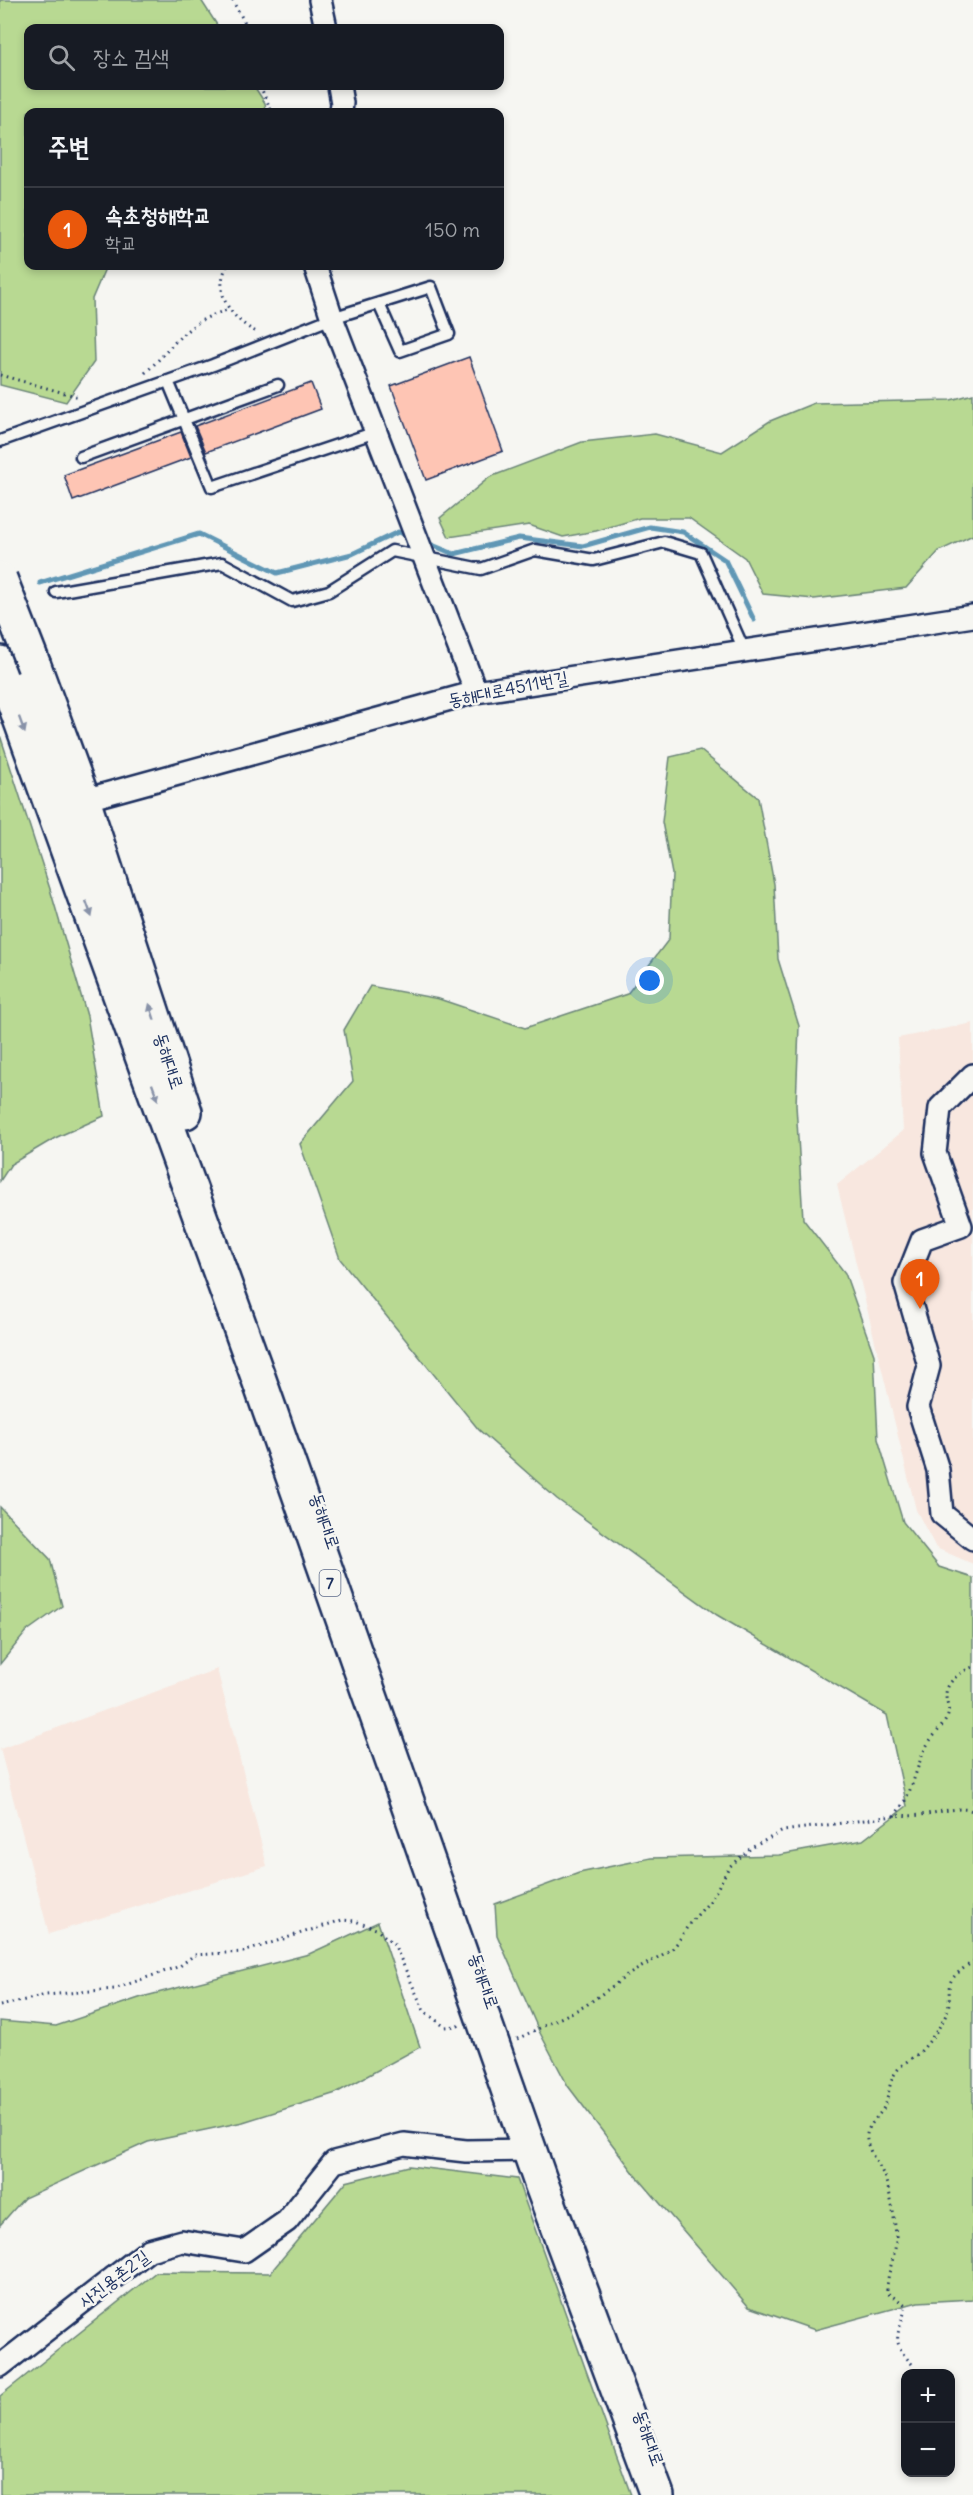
<!DOCTYPE html>
<html lang="ko">
<meta charset="utf-8">
<style>
:root{--surface:#171b24;--page:#20242c;--text:#f1f3f6;--muted:#9ea1a6;--line:#363941;--accent:#ea580c}
body{margin:0;font-family:Delius,"Poor Story",sans-serif;background:var(--page);color:var(--text)}
.controls{position:absolute;right:18px;bottom:18px;display:grid;overflow:hidden;border-radius:12px;box-shadow:0 3px 9px #0003}
.controls button{width:54px;height:54px;display:grid;place-items:center;padding:0;border:0;border-bottom:2px solid var(--line);background:var(--surface);color:var(--text);font:30px sans-serif}
.you{position:absolute;left:650px;top:981px;width:21px;height:21px;margin:-15px;border:4px solid #fff;border-radius:50%;background:#1a73e8;box-shadow:0 0 0 9px #1a73e833}
.badge{display:grid;place-items:center;width:39px;height:39px;border-radius:50%;background:var(--accent);color:#fff;font-size:20px;font-weight:700}
.pin{position:absolute;translate:-50% -50px;filter:drop-shadow(0 2px 3px #0008)}
.pin::after{content:'';position:absolute;top:32px;width:21px;height:18px;background:inherit;clip-path:polygon(0 0,100% 0,50% 100%)}
.list{margin:0;padding:0;list-style:none}
h2{display:flex;justify-content:space-between;align-items:center;height:78px;margin:0;padding:0 24px;font-size:26px}
h2 small{font-size:20px;font-weight:400;color:var(--muted)}
.list li{display:grid;grid-template-columns:39px 1fr auto;gap:18px;align-items:center;box-sizing:border-box;height:84px;padding:0 24px;border-top:2px solid var(--line)}
.list b{display:block;font-size:22px;white-space:nowrap}
.list p{margin:0;font-size:20px;white-space:nowrap;color:var(--muted)}
.list em{font-size:20px;font-style:normal;color:var(--muted)}
.icon{flex:none;width:33px;height:33px;fill:none;stroke:currentColor;stroke-width:2;stroke-linecap:round;stroke-linejoin:round}
.map{position:relative;flex:none;width:973px;height:2495px;overflow:hidden}
.search{position:absolute;background:var(--surface);box-shadow:0 3px 9px #0003;left:24px;top:24px;width:480px;height:66px;display:flex;align-items:center;gap:15px;box-sizing:border-box;padding:0 21px;border-radius:12px;color:var(--muted);font-size:22px}
.panel{position:absolute;background:var(--surface);box-shadow:0 3px 9px #0003;left:24px;top:108px;width:480px;height:162px;border-radius:12px}
.map>svg:first-child{display:block}
.built{fill:#f8e7df}
.green{fill:#b8d992;stroke:#6a8478;stroke-width:1.5}
.lines{fill:none;stroke-linecap:round;stroke-linejoin:round}
.stream{stroke:#6197b5;stroke-width:5}
.building{fill:#fec5b4;stroke:#1b2f5e;stroke-width:1.5}
.service-casing{stroke:#1b2f5e;stroke-width:15}
.minor-casing{stroke:#1b2f5e;stroke-width:26}
.primary-casing{stroke:#1b2f5e;stroke-width:38}
.path{stroke:#1b2f5e;stroke-width:3;stroke-dasharray:1.5 4.5;stroke-linecap:butt}
.service{stroke:#f6f6f2;stroke-width:10}
.minor{stroke:#f6f6f2;stroke-width:21}
.primary{stroke:#f6f6f2;stroke-width:33}
.primary-bridge-casing{stroke:#1b2f5e;stroke-width:38;stroke-linecap:butt}
.primary-bridge{stroke:#f6f6f2;stroke-width:33}
.oneway{fill:#8892a8}
.labels{text-anchor:middle;stroke-width:5;stroke-linejoin:round;paint-order:stroke}
.shield{fill:#f6f6f2;stroke:#5d6b8a;stroke-width:1.5}
.shield-label{font-size:16px;font-weight:bold;fill:#1b2f5e}
.street-label{font-size:18px;fill:#1b2f5e;stroke:#f6f6f2}
</style>
<div class="map">
<svg width="973" height="2495" viewBox="0 0 973 2495">
<rect width="100%" height="100%" fill="#f6f6f2"/>
<filter id="ink" filterUnits="userSpaceOnUse"><feTurbulence type="fractalNoise" baseFrequency=".0167" numOctaves="2"/><feDisplacementMap in="SourceGraphic" scale="12" xChannelSelector="R" yChannelSelector="G"/><feConvolveMatrix kernelMatrix="1 2 1 2 8 2 1 2 1" color-interpolation-filters="sRGB"/></filter>
<g filter="url(#ink)">
<!-- built -->
<path class="built" d="M 973,1023 L 973,1564 L 936,1548 L 916,1510 L 837,1185 L 903,1131 L 898,1038 Z
M 217,1669 L 267,1866 L 49,1934 L 0,1749 Z"/>
<!-- green -->
<path class="green" d="M 0,0 L 201,0 L 219,28 L 28,28 L 28,86 L 254,86 L 265,103 L 266,112 L 28,112 L 28,266 L 106,266 L 92,299 L 94,362 L 66,402 L 0,385 Z
M 973,394 L 973,535 L 939,551 L 906,588 L 814,599 L 763,594 L 745,558 L 689,518 L 640,518 L 596,531 L 563,537 L 529,525 L 449,537 L 440,518 L 490,477 L 582,442 L 655,434 L 722,452 L 770,421 L 814,403 L 951,400 Z
M 0,735 L 50,889 L 87,1016 L 104,1116 L 55,1138 L 11,1164 L 0,1181 Z
M 700,750 L 758,798 L 774,884 L 778,959 L 799,1026 L 796,1105 L 803,1219 L 845,1273 L 874,1355 L 878,1439 L 903,1522 L 939,1567 L 973,1578 L 973,2299 L 918,2302 L 815,2330 L 749,2307 L 634,2173 L 568,2086 L 539,2031 L 497,1935 L 495,1904 L 579,1873 L 651,1858 L 779,1855 L 863,1840 L 907,1806 L 887,1715 L 717,1615 L 557,1499 L 479,1430 L 340,1259 L 300,1144 L 353,1081 L 344,1030 L 370,986 L 439,999 L 525,1028 L 627,994 L 669,939 L 672,874 L 662,822 L 670,757 Z
M 0,1507 L 50,1559 L 62,1606 L 27,1631 L 0,1664 Z
M 378,1922 L 420,2047 L 336,2093 L 243,2122 L 148,2142 L 24,2198 L 0,2225 L 0,2021 L 56,2026 L 142,1997 L 309,1954 Z
M 409,2166 L 517,2179 L 631,2495 L 0,2495 L 0,2396 L 156,2272 L 270,2273 L 346,2182 Z"/>
<g class="lines">
<!-- stream -->
<path class="stream" d="M 425,542 L 454,554 L 519,538 L 583,546 L 650,527 L 683,532 L 725,560 L 754,620
M 40,583 L 199,534 L 277,573 L 352,554 L 398,532 L 408,536"/>
</g>
<!-- building -->
<path class="building" d="M 469,357 L 503,451 L 426,480 L 391,386 Z
M 311,383 L 321,409 L 206,452 L 195,426 Z
M 181,432 L 191,457 L 73,501 L 64,475 Z"/>
<g class="lines">
<!-- service casing -->
<g class="service-casing">
<path id="service" d="M 168,381 L 212,487 L 376,432
M 0,441 L 213,365 L 332,318 L 431,287 L 449,334 L 400,351 L 379,304
M 81,457 L 278,385
M 56,592 L 222,563 L 292,601 L 329,591 L 392,551 L 481,569 L 535,550 L 594,560 L 664,542 L 701,553 L 744,650"/>
</g>
<!-- minor casing -->
<g class="minor-casing">
<path id="minor" d="M 320,0 L 326,28
M 339,86 L 342,103 L 341,112
M 315,266 L 332,318 L 476,692
M 73,803 L 476,692 L 973,616
M 973,1075 L 940,1108 L 935,1153 L 961,1226 L 922,1240 L 905,1283 L 929,1366 L 918,1407 L 938,1470 L 942,1514 L 973,1539
M 0,2366 L 149,2250 L 182,2241 L 244,2251 L 287,2221 L 334,2162 L 404,2144 L 466,2151 L 530,2150"/>
</g>
<!-- primary casing -->
<g class="primary-casing">
<path id="primary" d="M 0,663 L 257,1374 L 541,2183 L 657,2495
M 34,666 L 83,800 L 185,1112"/>
</g>
<!-- path -->
<path class="path" d="M 232,0 L 248,28
M 260,86 L 272,112
M 227,266 C 212,294 232,319 256,332
M 145,373 C 176,345 184,322 228,310
M 0,375 L 79,397
M 894,1816 C 914,1792 913,1775 925,1749 C 930,1738 941,1729 947,1718 C 951,1709 946,1704 946,1696 C 945,1682 962,1671 973,1667
M 0,2006 L 46,1995 L 114,1989 L 180,1966 L 194,1955 L 243,1952 L 342,1920 L 355,1921 L 376,1929 L 394,1944 L 424,2011 L 445,2027 L 458,2026 L 460,2024
M 517,2039 L 585,2006 L 628,1975 L 672,1949 L 678,1942 L 689,1924 L 711,1900 L 729,1867 L 751,1848 L 783,1831 L 901,1815 C 925,1819 953,1804 973,1811
M 912,2364 C 888,2339 900,2334 906,2305 L 887,2293 C 886,2272 897,2255 896,2235 C 894,2215 891,2194 884,2176 C 879,2163 865,2149 867,2134 C 869,2123 882,2114 886,2103 C 889,2093 889,2082 896,2072 C 902,2063 912,2059 920,2052 C 927,2045 940,2027 944,2019 C 959,1988 933,1987 973,1962"/>
<!-- service -->
<use href="#service" class="service"/>
<!-- minor -->
<use href="#minor" class="minor"/>
<!-- primary -->
<use href="#primary" class="primary"/>
<!-- primary-bridge casing -->
<g class="primary-bridge-casing">
<path id="primary-bridge" d="M 0,579 L 34,666"/>
</g>
<!-- primary-bridge -->
<use href="#primary-bridge" class="primary-bridge"/>
</g>
<!-- one-way arrows -->
<defs><path id="oneway-solid" d="M-6-.8H1V-3.2L6.5 0L1 3.2V.8H-6Z" transform="scale(1.5)"/></defs>
<g class="oneway">
<use href="#oneway-solid" transform="translate(22 725) rotate(70)"/>
<use href="#oneway-solid" transform="translate(89 909) rotate(70)"/>
<use href="#oneway-solid" transform="translate(152 1012) rotate(-108)"/>
<use href="#oneway-solid" transform="translate(155 1092) rotate(70)"/>
</g>
</g>
<g class="labels">
<!-- shield labels -->
<rect class="shield" x="319.5" y="1570" width="21" height="26" rx="4.5"/>
<g class="shield-label">
<text x="330" y="1589">7</text>
</g>
<!-- street labels -->
<g class="street-label">
<text transform="translate(508 689) rotate(-11)" y="6">동해대로4511번길</text>
<text transform="translate(169 1061) rotate(72)" y="6">동해대로</text>
<text transform="translate(325 1521) rotate(71)" y="6">동해대로</text>
<text transform="translate(484 1981) rotate(71)" y="6">동해대로</text>
<text transform="translate(114 2279) rotate(-37)" y="6">사진용촌2길</text>
<text transform="translate(649 2438) rotate(70)" y="6">동해대로</text>
</g>
</g>
</svg>
<div class="controls">
<button>+</button>
<button>−</button>
</div>
<div class="you"></div>
<div class="pin badge" style="left:920px;top:1309px">1</div>
<div class="search"><svg class="icon" aria-label="search" viewBox="0 0 24 24"><circle cx="10" cy="10" r="6"/><path d="M15 15l6 6"/></svg>장소 검색</div>
<section class="panel">
<h2>주변<small></small></h2>
<ul class="list">
<li><span class="badge">1</span><div><b>속초청해학교</b><p>학교</p></div><em>150 m</em></li>
</ul>
</section>
</div>
